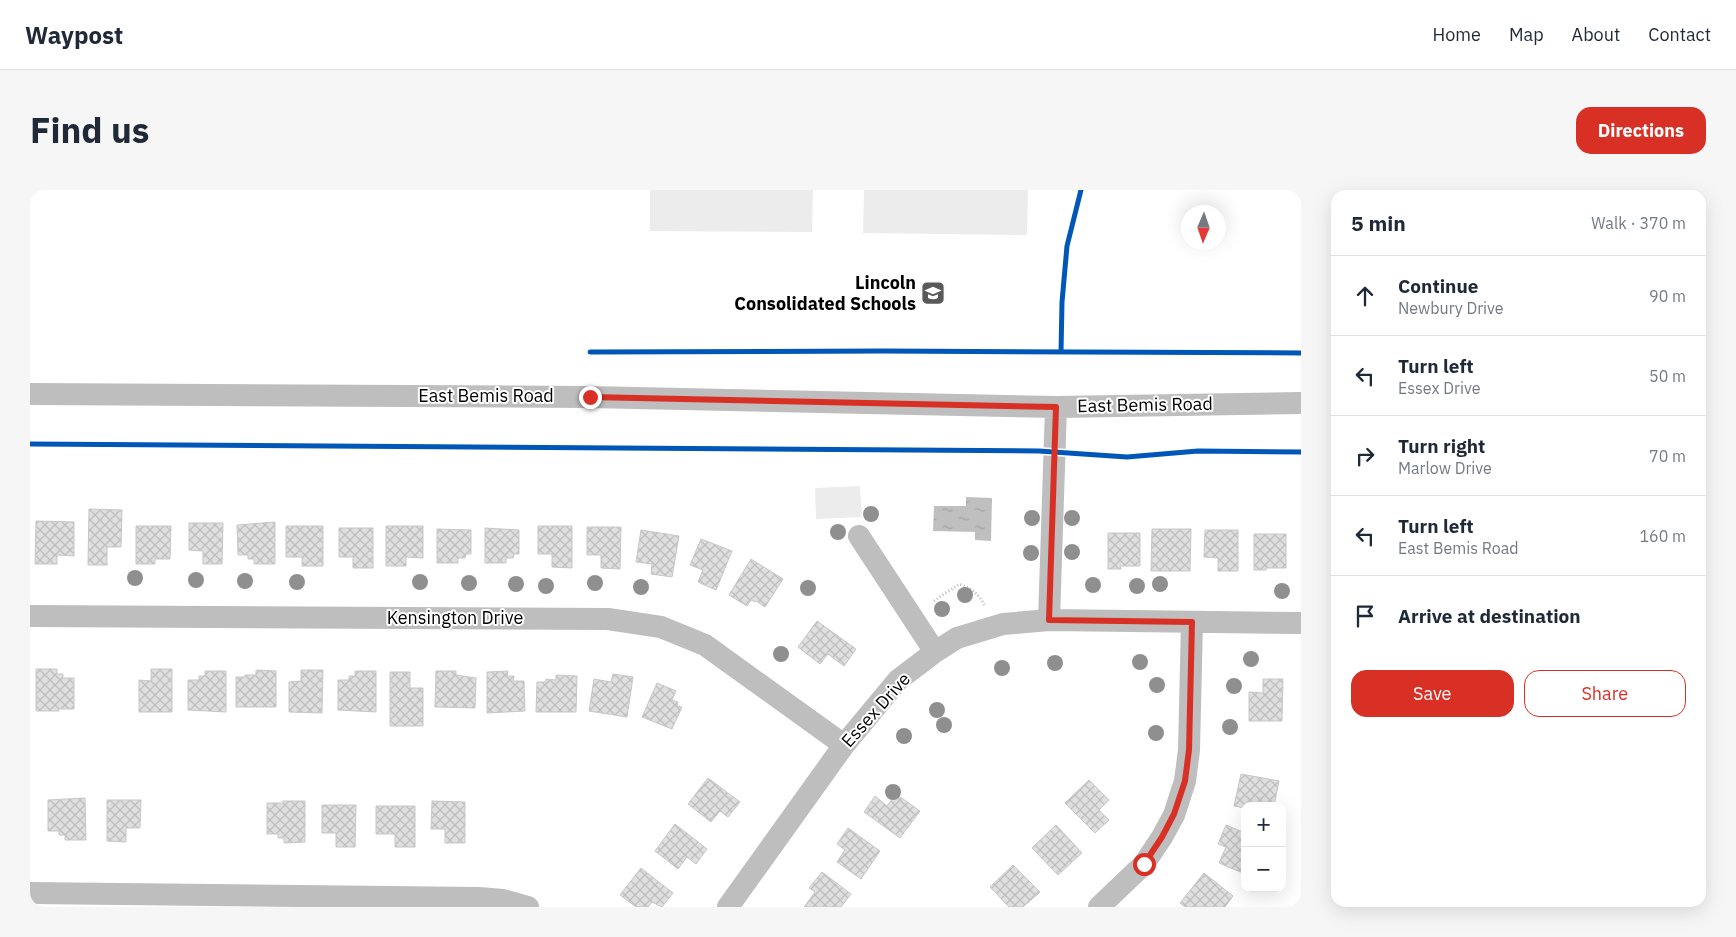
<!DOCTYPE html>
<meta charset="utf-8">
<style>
:root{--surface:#fff;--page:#f6f6f7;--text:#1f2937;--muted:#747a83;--line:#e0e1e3;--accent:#d93025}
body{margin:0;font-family:"IBM Plex Sans",sans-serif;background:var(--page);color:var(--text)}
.controls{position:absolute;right:15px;bottom:15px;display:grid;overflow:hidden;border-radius:10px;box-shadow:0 5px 20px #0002}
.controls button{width:45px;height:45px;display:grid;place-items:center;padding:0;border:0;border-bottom:1px solid var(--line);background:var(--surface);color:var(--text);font:25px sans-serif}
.compass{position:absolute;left:1151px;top:15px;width:45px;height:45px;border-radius:50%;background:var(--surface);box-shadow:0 5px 20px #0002;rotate:182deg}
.stop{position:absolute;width:15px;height:15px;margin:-11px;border:4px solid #d93025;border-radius:50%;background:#fff}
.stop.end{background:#d93025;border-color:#fff;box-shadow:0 1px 5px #0008}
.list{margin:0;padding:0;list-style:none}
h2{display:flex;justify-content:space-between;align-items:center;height:65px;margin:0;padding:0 20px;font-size:21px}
h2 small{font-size:16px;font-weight:400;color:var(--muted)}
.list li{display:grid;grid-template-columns:32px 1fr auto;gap:15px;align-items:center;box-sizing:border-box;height:80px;padding:0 20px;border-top:1px solid var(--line)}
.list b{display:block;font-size:19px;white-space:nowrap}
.list p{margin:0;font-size:16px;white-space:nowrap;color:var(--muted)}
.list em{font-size:16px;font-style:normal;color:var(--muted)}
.actions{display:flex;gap:10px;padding:15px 20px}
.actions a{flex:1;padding:11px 0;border:1px solid var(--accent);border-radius:15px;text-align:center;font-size:18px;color:var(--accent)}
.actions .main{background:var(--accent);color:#fff}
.icon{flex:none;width:28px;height:28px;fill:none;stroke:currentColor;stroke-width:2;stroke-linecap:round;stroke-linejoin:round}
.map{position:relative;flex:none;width:1271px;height:717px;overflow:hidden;border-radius:15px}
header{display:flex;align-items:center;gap:30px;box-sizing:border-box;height:70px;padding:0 25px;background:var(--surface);border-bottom:1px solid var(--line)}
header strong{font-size:24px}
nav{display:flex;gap:28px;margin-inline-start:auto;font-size:18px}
.intro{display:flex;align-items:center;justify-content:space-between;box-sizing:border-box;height:120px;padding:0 30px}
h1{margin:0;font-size:35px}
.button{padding:12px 22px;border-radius:15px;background:var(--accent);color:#fff;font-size:18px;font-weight:700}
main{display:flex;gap:30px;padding:0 30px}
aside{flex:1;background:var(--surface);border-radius:15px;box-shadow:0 5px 20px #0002}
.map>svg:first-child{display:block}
.park{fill:#ececec}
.water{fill:url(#water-ripples)}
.building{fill:url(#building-cross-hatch);stroke:#c7c7c7}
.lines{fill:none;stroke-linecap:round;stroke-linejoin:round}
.path{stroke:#b9b9b9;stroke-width:3;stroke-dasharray:1 2.5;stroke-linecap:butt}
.minor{stroke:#bebebe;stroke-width:22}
.cycleway-casing{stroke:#fff;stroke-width:8}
.cycleway{stroke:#0057b8;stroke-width:5}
.tree{fill:#8f8f8f}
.route{stroke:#d93025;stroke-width:6}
.labels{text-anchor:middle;stroke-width:4;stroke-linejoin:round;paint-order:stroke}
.poi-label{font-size:18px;font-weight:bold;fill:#000;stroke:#fff;text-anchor:end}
.street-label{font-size:18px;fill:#000;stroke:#fff}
</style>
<header>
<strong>Waypost</strong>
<nav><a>Home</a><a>Map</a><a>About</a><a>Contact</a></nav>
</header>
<div class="intro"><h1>Find us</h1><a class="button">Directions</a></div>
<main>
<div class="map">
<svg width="1271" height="717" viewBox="0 0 1271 717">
<defs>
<pattern id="water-ripples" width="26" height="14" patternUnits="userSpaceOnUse" patternTransform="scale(1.25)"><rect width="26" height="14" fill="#bfbfbf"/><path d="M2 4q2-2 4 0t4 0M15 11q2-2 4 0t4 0" fill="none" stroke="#a2a2a2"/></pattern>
<pattern id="building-cross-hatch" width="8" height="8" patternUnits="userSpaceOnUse" patternTransform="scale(1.25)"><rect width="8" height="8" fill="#dfdfdf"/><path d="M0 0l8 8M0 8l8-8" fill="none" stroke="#bebebe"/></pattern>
</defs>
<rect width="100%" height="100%" fill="#fff"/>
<!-- park -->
<path class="park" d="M 620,0 L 783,0 L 782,42 L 620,41 Z
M 834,0 L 998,0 L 997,45 L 833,43 Z
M 830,296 L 832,327 L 786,329 L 785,298 Z"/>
<!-- water -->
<path class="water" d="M 936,307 L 962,308 L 961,351 L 945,350 L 945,342 L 903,341 L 904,316 L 936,316 Z"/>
<!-- building -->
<path class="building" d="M 59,319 L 92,320 L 91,357 L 77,357 L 77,375 L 58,375 Z
M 6,331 L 44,332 L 44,366 L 27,365 L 27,374 L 5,374 Z
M 245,332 L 245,374 L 224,374 L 224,369 L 218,369 L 218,365 L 208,365 L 207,335 Z
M 159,333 L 193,333 L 192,374 L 173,374 L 173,361 L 159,360 Z
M 106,336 L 141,336 L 140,369 L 125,369 L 125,374 L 106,374 Z
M 256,336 L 293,336 L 293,376 L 272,376 L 272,367 L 256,367 Z
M 356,336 L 393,336 L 393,368 L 376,367 L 376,376 L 356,376 Z
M 508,336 L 542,336 L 542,378 L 522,377 L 522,364 L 508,364 Z
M 557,337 L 591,337 L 590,379 L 571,378 L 571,365 L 557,365 Z
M 309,338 L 343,338 L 343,378 L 323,378 L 323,367 L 309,367 Z
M 455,338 L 489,340 L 489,364 L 484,364 L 483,368 L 476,368 L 476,373 L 455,373 Z
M 407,339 L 441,340 L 441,364 L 436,364 L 435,368 L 428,368 L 428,373 L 407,373 Z
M 1122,339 L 1161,339 L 1160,381 L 1121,381 Z
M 611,340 L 649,346 L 642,387 L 621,384 L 622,374 L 606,372 Z
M 1175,340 L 1208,340 L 1208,381 L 1188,381 L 1188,368 L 1174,367 Z
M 1078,343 L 1110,343 L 1110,376 L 1090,376 L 1091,379 L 1078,379 Z
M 1224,344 L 1256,344 L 1256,378 L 1236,378 L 1236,380 L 1224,380 Z
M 671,349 L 702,361 L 686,400 L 668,392 L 673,380 L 660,375 Z
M 721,369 L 753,389 L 735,417 L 726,411 L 725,412 L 721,410 L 717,416 L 699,405 Z
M 787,431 L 826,459 L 814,476 L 798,464 L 790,474 L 768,457 Z
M 6,479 L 27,479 L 27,484 L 33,484 L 33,488 L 44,488 L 44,519 L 28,519 L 29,521 L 6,521 Z
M 121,479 L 142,479 L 142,522 L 109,522 L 109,490 L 121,491 Z
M 226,480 L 246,481 L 246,517 L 206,517 L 206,487 L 215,487 L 215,485 L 226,485 Z
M 271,480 L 293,480 L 292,523 L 259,522 L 259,492 L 271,491 Z
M 175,481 L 196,481 L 196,522 L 158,520 L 158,490 L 169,490 L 169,486 L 175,486 Z
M 325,481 L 346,481 L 346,522 L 308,520 L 308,490 L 319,490 L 319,486 L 325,486 Z
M 406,481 L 426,481 L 426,485 L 446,488 L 445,518 L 405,517 Z
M 478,481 L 477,486 L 484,486 L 483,491 L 494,491 L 495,521 L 457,523 L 457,482 Z
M 360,482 L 380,482 L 380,498 L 393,498 L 393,536 L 360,536 Z
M 583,484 L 603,487 L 597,527 L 559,521 L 564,489 L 581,492 Z
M 526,485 L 547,486 L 546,522 L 506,522 L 507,492 L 516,492 L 516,489 L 526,490 Z
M 1233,489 L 1253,489 L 1252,531 L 1219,531 L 1219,502 L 1233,503 Z
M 627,493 L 646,501 L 642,510 L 648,512 L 647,516 L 652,517 L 642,539 L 612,527 Z
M 1211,584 L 1249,591 L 1244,616 L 1215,616 L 1215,618 L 1204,616 Z
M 678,588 L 710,612 L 698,627 L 690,621 L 681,632 L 658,614 Z
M 1059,590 L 1079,610 L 1069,620 L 1079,630 L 1065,643 L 1035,613 Z
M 866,604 L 890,621 L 870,648 L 834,622 L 845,606 L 857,616 Z
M 55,608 L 56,650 L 35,650 L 35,645 L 29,645 L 29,641 L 18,641 L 18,610 Z
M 77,610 L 111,610 L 110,638 L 96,638 L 96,652 L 77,651 Z
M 253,611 L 275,611 L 275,652 L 254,653 L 254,648 L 248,648 L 248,644 L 237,644 L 237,613 L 253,613 Z
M 402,611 L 435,612 L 435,653 L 415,653 L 415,639 L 401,639 Z
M 292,615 L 326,615 L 325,657 L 306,657 L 306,643 L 292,643 Z
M 346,616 L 385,616 L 385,657 L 365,657 L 365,644 L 346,644 Z
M 645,634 L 677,659 L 666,674 L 657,667 L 648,679 L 625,661 Z
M 1026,635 L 1052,663 L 1028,685 L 1002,658 Z
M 1196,635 L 1215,643 L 1215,684 L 1189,673 L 1196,657 L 1188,654 Z
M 818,638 L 850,661 L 831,689 L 807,672 L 815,660 L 807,654 Z
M 983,675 L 1010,702 L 993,717 L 979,717 L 960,697 Z
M 611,678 L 643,703 L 632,717 L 622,712 L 618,717 L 606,717 L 590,705 Z
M 792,682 L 821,704 L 811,717 L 774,717 L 785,702 L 779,698 Z
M 1174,683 L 1203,706 L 1195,717 L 1155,717 L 1150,713 Z"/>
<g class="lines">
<!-- path -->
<path class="path" d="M 904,411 L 929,394 C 942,399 948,403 955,416"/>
<!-- minor -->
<path class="minor" d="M 0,204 L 559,207 L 1026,217 L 1271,213
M 829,346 L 905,462
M 0,426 L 578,429 L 631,437 L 675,455 L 814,555
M 1019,430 L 1026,217
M 0,703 L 449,708 L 473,710 L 498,717
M 698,717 L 814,555 L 868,490 L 905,462 L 927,448 L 973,434 L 1019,430 L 1271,433
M 1069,717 L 1114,674 L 1132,647 L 1144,625 L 1155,591 L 1159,560 L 1162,432"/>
<!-- cycleway casing -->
<g class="cycleway-casing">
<path id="cycleway" d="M 560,162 L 854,161 L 1271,163
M 1031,162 L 1032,112 L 1037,56 L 1051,0
M 0,254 L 1009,261 L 1097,267 L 1168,261 L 1271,262"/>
</g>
<!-- cycleway -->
<use href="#cycleway" class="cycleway"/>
</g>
<!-- trees -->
<g class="tree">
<circle cx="841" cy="324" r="8"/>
<circle cx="1002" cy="328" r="8"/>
<circle cx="1042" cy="328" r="8"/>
<circle cx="808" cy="342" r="8"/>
<circle cx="1042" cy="362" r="8"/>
<circle cx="1001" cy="363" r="8"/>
<circle cx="105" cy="388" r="8"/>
<circle cx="166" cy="390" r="8"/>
<circle cx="215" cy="391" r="8"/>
<circle cx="267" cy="392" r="8"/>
<circle cx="390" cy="392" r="8"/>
<circle cx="439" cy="393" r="8"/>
<circle cx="565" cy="393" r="8"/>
<circle cx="486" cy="394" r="8"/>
<circle cx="1130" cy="394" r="8"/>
<circle cx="1063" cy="395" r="8"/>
<circle cx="516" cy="396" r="8"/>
<circle cx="1107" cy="396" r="8"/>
<circle cx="611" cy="397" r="8"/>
<circle cx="778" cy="398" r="8"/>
<circle cx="1252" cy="401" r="8"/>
<circle cx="935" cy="405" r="8"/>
<circle cx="912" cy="419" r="8"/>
<circle cx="751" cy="464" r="8"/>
<circle cx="1221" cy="469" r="8"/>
<circle cx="1110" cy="472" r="8"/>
<circle cx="1025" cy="473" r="8"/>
<circle cx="972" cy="478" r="8"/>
<circle cx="1127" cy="495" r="8"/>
<circle cx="1204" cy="496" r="8"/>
<circle cx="907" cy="520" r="8"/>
<circle cx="914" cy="535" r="8"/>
<circle cx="1200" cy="537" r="8"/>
<circle cx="1126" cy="543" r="8"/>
<circle cx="874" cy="546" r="8"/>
<circle cx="863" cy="602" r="8"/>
</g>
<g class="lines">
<!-- route -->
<path class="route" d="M 560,207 L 1026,217 L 1019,430 L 1162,432 L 1159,560 L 1155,591 L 1144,624 L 1132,647 L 1114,674"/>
</g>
<!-- icons -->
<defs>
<g id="school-square" transform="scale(1.25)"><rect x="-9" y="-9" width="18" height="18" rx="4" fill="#595959" stroke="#fff"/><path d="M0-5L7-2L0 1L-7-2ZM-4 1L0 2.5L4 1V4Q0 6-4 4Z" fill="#fff"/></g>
</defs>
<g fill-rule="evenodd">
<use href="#school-square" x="903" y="103"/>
</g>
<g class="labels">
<!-- poi labels -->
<g class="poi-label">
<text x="886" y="99">Lincoln<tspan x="886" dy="21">Consolidated Schools</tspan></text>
</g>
<!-- street labels -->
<g class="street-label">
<text x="456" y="212">East Bemis Road</text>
<text transform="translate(1115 215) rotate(-1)" y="6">East Bemis Road</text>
<text x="425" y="434">Kensington Drive</text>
<text transform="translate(846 520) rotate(-48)" y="6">Essex Drive</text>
</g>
</g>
</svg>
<div class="controls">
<button>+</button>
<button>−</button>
</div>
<svg class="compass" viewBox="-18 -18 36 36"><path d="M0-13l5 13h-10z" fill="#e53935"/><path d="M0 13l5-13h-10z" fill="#747a83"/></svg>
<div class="stop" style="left:1114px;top:674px"></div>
<div class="stop end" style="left:560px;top:207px"></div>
</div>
<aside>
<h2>5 min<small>Walk · 370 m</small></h2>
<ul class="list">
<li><svg class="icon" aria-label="ahead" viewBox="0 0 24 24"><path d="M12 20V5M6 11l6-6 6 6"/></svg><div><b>Continue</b><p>Newbury Drive</p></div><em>90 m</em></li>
<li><svg class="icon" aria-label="left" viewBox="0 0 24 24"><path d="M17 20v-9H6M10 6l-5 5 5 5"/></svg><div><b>Turn left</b><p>Essex Drive</p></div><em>50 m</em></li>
<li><svg class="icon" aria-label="right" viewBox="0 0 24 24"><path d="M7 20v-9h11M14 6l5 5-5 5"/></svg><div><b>Turn right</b><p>Marlow Drive</p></div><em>70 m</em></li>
<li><svg class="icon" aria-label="left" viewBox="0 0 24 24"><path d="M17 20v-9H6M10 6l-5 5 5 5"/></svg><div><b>Turn left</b><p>East Bemis Road</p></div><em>160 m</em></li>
<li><svg class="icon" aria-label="arrive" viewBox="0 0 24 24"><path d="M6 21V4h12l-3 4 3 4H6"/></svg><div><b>Arrive at destination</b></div></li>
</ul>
<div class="actions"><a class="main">Save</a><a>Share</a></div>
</aside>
</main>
